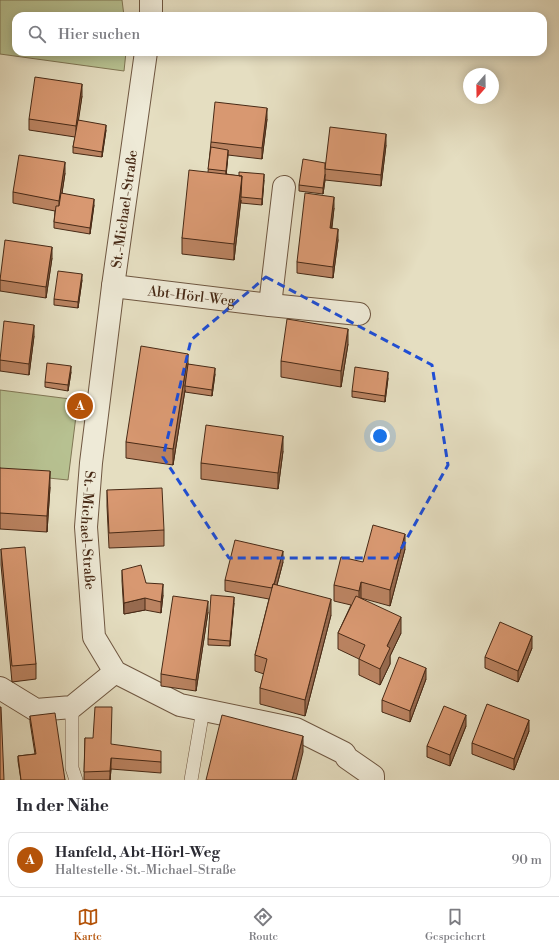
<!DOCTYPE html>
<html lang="de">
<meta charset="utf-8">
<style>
:root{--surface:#fff;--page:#f2f2f3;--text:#2b2b33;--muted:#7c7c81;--line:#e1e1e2;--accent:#b45309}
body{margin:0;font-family:"Libre Bodoni",serif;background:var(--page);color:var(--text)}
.compass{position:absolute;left:463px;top:68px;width:36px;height:36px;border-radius:50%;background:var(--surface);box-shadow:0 2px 10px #0003;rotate:200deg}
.you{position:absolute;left:380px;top:436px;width:14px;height:14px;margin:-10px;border:3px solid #fff;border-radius:50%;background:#1a73e8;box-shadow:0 0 0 6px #1a73e833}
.badge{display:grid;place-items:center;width:26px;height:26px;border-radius:50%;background:var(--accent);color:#fff;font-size:13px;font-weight:700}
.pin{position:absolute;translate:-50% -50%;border:2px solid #fff;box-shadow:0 1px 4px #0006}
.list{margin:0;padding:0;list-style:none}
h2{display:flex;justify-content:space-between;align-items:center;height:52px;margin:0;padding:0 16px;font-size:17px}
h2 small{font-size:13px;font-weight:400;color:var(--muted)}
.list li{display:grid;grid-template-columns:26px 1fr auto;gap:12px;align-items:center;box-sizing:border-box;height:56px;margin:0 8px 8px;padding:0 8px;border:1px solid var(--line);border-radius:12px}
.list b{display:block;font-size:15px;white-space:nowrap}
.list p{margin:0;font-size:13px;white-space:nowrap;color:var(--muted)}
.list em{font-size:13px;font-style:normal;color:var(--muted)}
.icon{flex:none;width:22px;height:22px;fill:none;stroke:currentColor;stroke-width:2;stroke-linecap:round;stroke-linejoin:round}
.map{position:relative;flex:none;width:559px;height:780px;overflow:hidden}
.search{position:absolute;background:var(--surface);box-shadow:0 2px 10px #0003;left:12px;right:12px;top:12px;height:44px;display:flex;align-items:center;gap:10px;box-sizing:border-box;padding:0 14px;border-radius:12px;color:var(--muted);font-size:15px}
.sheet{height:116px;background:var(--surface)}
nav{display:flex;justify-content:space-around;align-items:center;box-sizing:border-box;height:56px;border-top:1px solid var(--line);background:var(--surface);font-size:11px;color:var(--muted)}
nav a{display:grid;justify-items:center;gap:2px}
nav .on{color:var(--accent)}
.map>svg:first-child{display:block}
.green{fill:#b7c191;stroke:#807654}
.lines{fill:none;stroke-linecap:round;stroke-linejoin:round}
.lane-casing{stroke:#6f5741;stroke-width:14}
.street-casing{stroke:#6f5741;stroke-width:24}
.lane{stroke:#eeead7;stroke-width:13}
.street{stroke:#eeead7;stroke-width:22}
.wall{fill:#ba8361;stroke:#482a16}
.shaded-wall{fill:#976a4f;stroke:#482a16}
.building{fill:#d89871;stroke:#482a16}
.marked{fill:none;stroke:#1d4ed8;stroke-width:3;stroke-dasharray:8 5;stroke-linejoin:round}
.labels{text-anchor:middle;stroke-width:4;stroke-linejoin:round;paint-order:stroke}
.street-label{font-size:14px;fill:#482a16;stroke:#eeead7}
</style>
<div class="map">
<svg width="559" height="780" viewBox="0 0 559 780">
<rect width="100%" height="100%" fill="#e5dec1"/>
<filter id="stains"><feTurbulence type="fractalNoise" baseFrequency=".005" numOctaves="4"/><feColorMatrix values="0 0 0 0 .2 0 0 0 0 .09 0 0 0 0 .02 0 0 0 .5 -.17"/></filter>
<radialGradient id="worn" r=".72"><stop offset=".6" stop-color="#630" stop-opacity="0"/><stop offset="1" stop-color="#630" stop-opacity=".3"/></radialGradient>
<!-- green -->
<path class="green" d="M 0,0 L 122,0 L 124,16 L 16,16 L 16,52 L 126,52 L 124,71 L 0,54 Z
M 0,390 L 78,400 L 68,480 L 0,473 Z"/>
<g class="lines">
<!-- lane casing -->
<g class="lane-casing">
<path id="lane" d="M 72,707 L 72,768 L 76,780
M 191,780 L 203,710"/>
</g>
<!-- street casing -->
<g class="street-casing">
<g id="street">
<path d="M 151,16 L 151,0"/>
<path id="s1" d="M 146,52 L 113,286 L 91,463 L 86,527 L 94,637 L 115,672 L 180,705 L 296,729 L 344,753 L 347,758 L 373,776 L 373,780"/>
<path id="s2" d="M 113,286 L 270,305 L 359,314"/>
<path d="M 270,305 L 284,187"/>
<path d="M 0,688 L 36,710 L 72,707 L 115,672"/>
</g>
</g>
<!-- lane -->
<use href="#lane" class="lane"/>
<!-- street -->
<use href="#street" class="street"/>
</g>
<!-- wall -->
<path class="wall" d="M 82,96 L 78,120 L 106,130 L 102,157 L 73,153 L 73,147 L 75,137 L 29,130 L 29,119 Z
M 267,119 L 262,159 L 228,155 L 226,174 L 264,180 L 262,205 L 241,203 L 241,200 L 234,260 L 182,254 L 182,238 L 208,172 L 211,142 Z
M 386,145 L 381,186 L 325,180 L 323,194 L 299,191 L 299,185 L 325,163 Z
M 65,173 L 62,193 L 94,205 L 90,234 L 54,228 L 54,222 L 55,211 L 13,203 L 13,192 Z
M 334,208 L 332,228 L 338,240 L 333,278 L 297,273 L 297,262 Z
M 52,258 L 46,298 L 0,291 L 0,276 Z
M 82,280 L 78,308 L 54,305 L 54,299 Z
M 34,336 L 29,375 L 0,371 L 0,360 Z
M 348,344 L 341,387 L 281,377 L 281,361 Z
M 188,364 L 215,374 L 212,396 L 185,392 L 185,390 L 173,465 L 126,458 L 126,442 Z
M 71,372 L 68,391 L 45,387 L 45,382 Z
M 388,378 L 385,402 L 352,397 L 352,391 Z
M 283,451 L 278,489 L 201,479 L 201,463 Z
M 0,468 L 50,487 L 47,532 L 0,529 Z
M 107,490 L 164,530 L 164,546 L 109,548 L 107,506 Z
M 1,549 L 36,664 L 36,679 L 12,682 L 1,565 Z
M 405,549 L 390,606 L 361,598 L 401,633 L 390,656 L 390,664 L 380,685 L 359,675 L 359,659 L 338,649 L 338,633 L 351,605 L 334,601 L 334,585 L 363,562 Z
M 283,562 L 277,585 L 331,615 L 305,716 L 260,704 L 260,688 L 264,674 L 255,671 L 255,655 L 269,599 L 225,591 L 225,580 Z
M 122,570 L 146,583 L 163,595 L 161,613 L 145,610 L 124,614 L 122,581 Z
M 234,603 L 230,646 L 208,645 L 208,639 Z
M 208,612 L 196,691 L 161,686 L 161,674 Z
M 532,648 L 518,682 L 485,668 L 485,657 Z
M 426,679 L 410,722 L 382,712 L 382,700 Z
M 30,716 L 65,780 L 21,780 L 18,761 L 18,756 L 35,754 L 30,722 Z
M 466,726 L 450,766 L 427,757 L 427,746 Z
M 529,731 L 514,770 L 472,754 L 472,743 Z
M 85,738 L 161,762 L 161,773 L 111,769 L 110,780 L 84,780 Z"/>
<!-- shaded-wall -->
<path class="shaded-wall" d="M 82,84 L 82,96 L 76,137 L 76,126 Z
M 267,108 L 267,119 L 262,159 L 262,148 Z
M 106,125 L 106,130 L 102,157 L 102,152 Z
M 386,134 L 386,145 L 381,186 L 381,175 Z
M 228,150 L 228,155 L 226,177 L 226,171 Z
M 65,162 L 65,173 L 59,212 L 59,201 Z
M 264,174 L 264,180 L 262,205 L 262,199 Z
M 325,174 L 325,180 L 323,194 L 323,188 Z
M 242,176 L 241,197 L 234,260 L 234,244 Z
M 334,197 L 334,208 L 330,239 L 330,228 Z
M 94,199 L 94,205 L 90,234 L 90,228 Z
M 338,229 L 338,240 L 333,278 L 333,267 Z
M 52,247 L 52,258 L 46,298 L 46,287 Z
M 82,274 L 82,280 L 78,308 L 78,302 Z
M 34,325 L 34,336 L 29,375 L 29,364 Z
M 348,329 L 348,344 L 341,387 L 341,371 Z
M 188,354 L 188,370 L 185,386 L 185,390 L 173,465 L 173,449 Z
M 71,366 L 71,372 L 68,391 L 68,385 Z
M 215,368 L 215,374 L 212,396 L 212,390 Z
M 388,372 L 388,378 L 385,402 L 385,396 Z
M 283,436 L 283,451 L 278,489 L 278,473 Z
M 50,471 L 50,487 L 47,532 L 47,516 Z
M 405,534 L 405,549 L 390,606 L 390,590 Z
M 283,551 L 283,562 L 273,600 L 273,589 Z
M 361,582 L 361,598 L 359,607 L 359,591 Z
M 163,584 L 163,595 L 161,613 L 161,602 Z
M 234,597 L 234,603 L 230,646 L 230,641 Z
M 145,598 L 145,610 L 124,614 L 124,603 Z
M 331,599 L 331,615 L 305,716 L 305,700 Z
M 208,601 L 208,612 L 196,691 L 196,680 Z
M 401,617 L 401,633 L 390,656 L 390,664 L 380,685 L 380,669 L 387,646 Z
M 532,636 L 532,648 L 518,682 L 518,671 Z
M 426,668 L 426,679 L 410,722 L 410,711 Z
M 466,715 L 466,726 L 450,766 L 450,755 Z
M 529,720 L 529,731 L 514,770 L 514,759 Z
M 303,736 L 303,752 L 296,780 L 292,780 Z
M 111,758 L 111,769 L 110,780 L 110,771 Z"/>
<!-- building -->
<path class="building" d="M 35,77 L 82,84 L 76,126 L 29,119 Z
M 215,102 L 267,108 L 262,148 L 211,142 Z
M 78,120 L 106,125 L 102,152 L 73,147 Z
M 330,127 L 386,134 L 381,175 L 325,169 Z
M 211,147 L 228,150 L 226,171 L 208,169 Z
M 19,155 L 65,162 L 59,201 L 13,192 Z
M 303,159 L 325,163 L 325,174 L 323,188 L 299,185 Z
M 189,170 L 242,176 L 234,244 L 182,238 Z
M 239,172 L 264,174 L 262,199 L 241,197 L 242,176 L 239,176 Z
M 61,193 L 94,199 L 90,228 L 54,222 L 56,206 L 59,206 Z
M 305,193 L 334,197 L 330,228 L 338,229 L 333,267 L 297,262 Z
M 5,240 L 52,247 L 46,287 L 0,280 Z
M 58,271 L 82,274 L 78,302 L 54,299 Z
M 287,319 L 348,329 L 341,371 L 281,361 Z
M 4,321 L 34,325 L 29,364 L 0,360 Z
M 141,346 L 188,354 L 173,449 L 126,442 Z
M 47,363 L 71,366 L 68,385 L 45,382 Z
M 188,364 L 215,368 L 212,390 L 185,386 Z
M 355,367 L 388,372 L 385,396 L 352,391 Z
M 206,425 L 283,436 L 278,473 L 201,463 Z
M 0,468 L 50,471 L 47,516 L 0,513 Z
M 162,488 L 164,530 L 109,533 L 107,490 Z
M 373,525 L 405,534 L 390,590 L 361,582 L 359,591 L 334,585 L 341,557 L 363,562 Z
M 235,540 L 283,551 L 274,584 L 273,584 L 272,588 L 225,580 Z
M 25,547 L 36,664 L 12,666 L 1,549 Z
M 141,565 L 146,583 L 163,584 L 161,602 L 145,598 L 124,603 L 122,570 Z
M 273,584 L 331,599 L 305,700 L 260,688 L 267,659 L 255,655 Z
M 211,595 L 234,597 L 230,641 L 208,639 Z
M 173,596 L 208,601 L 196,680 L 161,674 Z
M 356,596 L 401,617 L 387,646 L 390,648 L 380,669 L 359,659 L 365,645 L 338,633 Z
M 500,622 L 532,636 L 518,671 L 485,657 Z
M 399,657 L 426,668 L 410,711 L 382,700 Z
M 487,704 L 529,720 L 514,759 L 472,743 Z
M 444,706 L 466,715 L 450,755 L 427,746 Z
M 0,707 L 1,707 L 4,780 L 0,780 Z
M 95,707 L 112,707 L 111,744 L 161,751 L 161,762 L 111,758 L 110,771 L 84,772 L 85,738 L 93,738 Z
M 55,713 L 65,780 L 21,780 L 18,756 L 36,754 L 30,716 Z
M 222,715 L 303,736 L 292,780 L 206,780 Z"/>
<!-- marked area -->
<path class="marked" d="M 266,277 L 432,365 L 448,465 L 396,558 L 229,558 L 163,457 L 191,340 Z"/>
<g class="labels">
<!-- street labels -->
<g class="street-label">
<text transform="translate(124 209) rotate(-82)" y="5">St.-Michael-Straße</text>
<text dy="5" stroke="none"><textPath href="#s2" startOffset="79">Abt-Hörl-Weg</textPath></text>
<text dy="5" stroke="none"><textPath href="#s1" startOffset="482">St.-Michael-Straße</textPath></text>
</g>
</g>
<rect width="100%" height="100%" filter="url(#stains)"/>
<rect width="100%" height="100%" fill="url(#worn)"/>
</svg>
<svg class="compass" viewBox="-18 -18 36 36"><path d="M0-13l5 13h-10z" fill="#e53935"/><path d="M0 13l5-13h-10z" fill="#7c7c81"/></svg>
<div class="you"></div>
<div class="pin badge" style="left:80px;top:406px">A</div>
<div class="search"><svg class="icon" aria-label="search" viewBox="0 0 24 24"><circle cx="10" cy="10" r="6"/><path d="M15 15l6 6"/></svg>Hier suchen</div>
</div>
<section class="sheet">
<h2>In der Nähe<small></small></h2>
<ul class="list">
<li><span class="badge">A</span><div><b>Hanfeld, Abt-Hörl-Weg</b><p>Haltestelle · St.-Michael-Straße</p></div><em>90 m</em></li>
</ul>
</section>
<nav>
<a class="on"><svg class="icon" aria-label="map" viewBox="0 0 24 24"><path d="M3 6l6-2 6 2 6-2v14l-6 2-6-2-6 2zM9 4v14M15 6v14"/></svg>Karte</a>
<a><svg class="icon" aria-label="directions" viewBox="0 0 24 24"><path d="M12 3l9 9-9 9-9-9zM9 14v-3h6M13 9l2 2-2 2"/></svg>Route</a>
<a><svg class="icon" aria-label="saved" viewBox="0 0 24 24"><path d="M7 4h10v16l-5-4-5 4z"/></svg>Gespeichert</a>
</nav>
